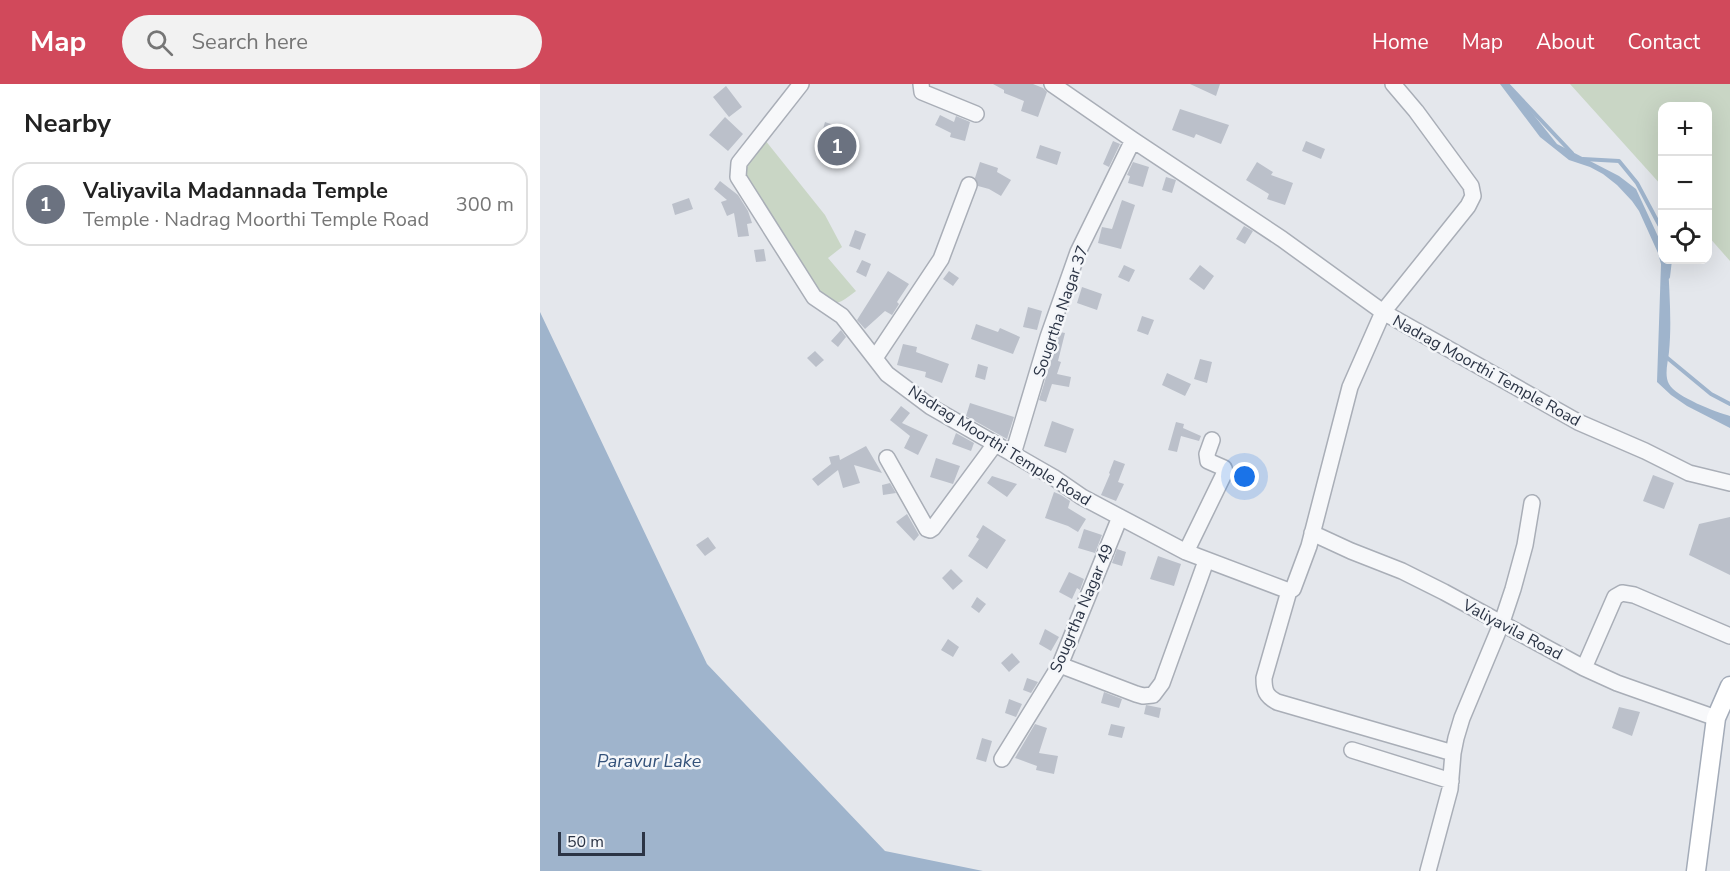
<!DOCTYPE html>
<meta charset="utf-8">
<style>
:root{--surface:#fff;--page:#f2f2f2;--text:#222;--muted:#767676;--line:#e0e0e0;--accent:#d1495b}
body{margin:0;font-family:"Nunito Sans",sans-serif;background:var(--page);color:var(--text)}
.controls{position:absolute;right:18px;top:18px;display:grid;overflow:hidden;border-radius:12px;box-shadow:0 6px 24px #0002}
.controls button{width:54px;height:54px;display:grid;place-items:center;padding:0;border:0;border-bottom:2px solid var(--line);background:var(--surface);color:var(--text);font:30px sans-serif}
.scale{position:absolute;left:18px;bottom:15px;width:87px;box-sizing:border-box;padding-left:6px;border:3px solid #2b3445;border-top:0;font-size:16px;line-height:21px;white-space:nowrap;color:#2b3445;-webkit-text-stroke:4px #f4f6f9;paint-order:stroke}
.you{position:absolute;left:705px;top:393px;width:21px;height:21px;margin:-15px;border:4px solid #fff;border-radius:50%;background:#1a73e8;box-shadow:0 0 0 9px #1a73e833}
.badge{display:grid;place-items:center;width:39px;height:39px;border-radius:50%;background:var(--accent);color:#fff;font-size:20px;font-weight:700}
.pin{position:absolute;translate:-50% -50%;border:3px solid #fff;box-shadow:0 2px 6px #0006}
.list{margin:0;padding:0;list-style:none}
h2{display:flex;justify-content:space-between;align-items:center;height:78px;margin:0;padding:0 24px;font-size:26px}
h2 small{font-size:20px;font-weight:400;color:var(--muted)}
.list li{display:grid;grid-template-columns:39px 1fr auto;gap:18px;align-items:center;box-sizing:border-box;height:84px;margin:0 12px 12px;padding:0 12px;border:2px solid var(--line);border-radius:18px}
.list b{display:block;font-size:22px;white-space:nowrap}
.list p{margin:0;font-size:20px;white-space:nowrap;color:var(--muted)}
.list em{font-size:20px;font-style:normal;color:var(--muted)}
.icon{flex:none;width:33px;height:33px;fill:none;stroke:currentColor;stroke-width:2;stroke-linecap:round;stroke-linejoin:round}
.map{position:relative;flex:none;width:1190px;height:787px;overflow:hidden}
header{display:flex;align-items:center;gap:36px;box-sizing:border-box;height:84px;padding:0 30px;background:var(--accent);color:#fff}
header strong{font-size:28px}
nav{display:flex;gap:33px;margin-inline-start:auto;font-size:21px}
.search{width:420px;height:54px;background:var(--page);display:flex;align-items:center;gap:15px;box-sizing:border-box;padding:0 21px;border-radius:33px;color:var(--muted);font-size:22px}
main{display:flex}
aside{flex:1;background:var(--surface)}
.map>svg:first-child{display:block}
.green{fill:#c9d6c5}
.water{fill:#9fb4cc}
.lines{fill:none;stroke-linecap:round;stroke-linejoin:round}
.stream{stroke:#9fb4cc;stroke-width:4}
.building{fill:#bbc0ca}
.minor-casing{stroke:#a9aeb7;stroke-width:18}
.major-casing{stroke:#a3abb8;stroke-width:21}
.minor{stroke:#f7f8fa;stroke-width:15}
.major{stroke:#fff;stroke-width:18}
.labels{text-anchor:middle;stroke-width:5;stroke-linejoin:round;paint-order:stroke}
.street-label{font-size:16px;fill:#2b3445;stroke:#f4f6f9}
.water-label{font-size:18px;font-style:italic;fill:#34527a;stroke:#f4f6f9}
</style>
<header>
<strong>Map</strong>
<div class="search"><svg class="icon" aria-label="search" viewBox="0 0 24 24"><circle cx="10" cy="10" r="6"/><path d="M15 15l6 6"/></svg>Search here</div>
<nav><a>Home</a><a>Map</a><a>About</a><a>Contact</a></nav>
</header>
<main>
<aside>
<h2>Nearby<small></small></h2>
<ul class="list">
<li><span class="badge" style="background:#6b7280">1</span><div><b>Valiyavila Madannada Temple</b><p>Temple · Nadrag Moorthi Temple Road</p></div><em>300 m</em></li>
</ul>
</aside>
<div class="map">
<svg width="1190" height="787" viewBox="0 0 1190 787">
<rect width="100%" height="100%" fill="#e4e7ec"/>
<!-- green -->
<path class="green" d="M 1030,0 L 1190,0 L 1190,177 L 1168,152 L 1168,22 L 1122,22 L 1122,102 Z
M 225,56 L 285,131 L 302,163 L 288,174 L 316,207 C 301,218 296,225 279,212 L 203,87 Z"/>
<!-- water -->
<path class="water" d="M 960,0 L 969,0 L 1017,60 L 1079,92 L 1096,105 L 1122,161 L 1122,176 L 1128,176 C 1129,206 1132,238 1129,268 C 1128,278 1124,291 1129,300 C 1136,313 1176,328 1190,332 L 1190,344 L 1147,322 L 1131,311 L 1117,298 L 1121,180 L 1118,169 L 1099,127 L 1092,117 L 1077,101 L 1063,90 L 1050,83 L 1029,76 L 1000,53 Z
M 0,228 L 167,580 L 345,767 L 443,787 L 0,787 Z"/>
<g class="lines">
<!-- stream -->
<path class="stream" d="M 967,0 L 1032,69
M 1043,75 L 1079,77 L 1097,99 L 1122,146
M 1128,193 L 1130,176
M 1125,272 L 1171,310 L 1190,320"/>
</g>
<!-- building -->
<path class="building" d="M 453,0 L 493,0 L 503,4 L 507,8 L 498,33 L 481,27 L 484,17 L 464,9 L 464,6 Z
M 650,0 L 680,0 L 676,12 Z
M 186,2 L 202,23 L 189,33 L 173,13 Z
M 640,25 L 689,41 L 681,60 L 656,50 L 654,54 L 632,46 Z
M 400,31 L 414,38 L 416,32 L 430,38 L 425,57 L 410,53 L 411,49 L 395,41 Z
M 185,33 L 203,50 L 188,67 L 169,51 Z
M 285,38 L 308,46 L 300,69 L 278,63 Z
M 573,57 L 580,60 L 569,83 L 563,80 Z
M 766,57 L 785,65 L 781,75 L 762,67 Z
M 500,61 L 521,68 L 517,81 L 496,74 Z
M 440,78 L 458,84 L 457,88 L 471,96 L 461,112 L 449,105 L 438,102 L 435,94 Z
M 593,78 L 609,83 L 603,103 L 588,99 L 590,92 L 587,91 Z
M 717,78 L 733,88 L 731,91 L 753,99 L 745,121 L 727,115 L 729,110 L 706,96 Z
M 626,93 L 636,96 L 632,109 L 622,106 Z
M 180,97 L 198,111 L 208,127 L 212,139 L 207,140 L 209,152 L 198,153 L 194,129 L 187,132 L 181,118 L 187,116 L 174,105 Z
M 149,114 L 153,125 L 135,131 L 132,120 Z
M 582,116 L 595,121 L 581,165 L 558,159 L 562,143 L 572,145 Z
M 704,142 L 713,147 L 705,160 L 696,155 Z
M 315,146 L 326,150 L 320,166 L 309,162 Z
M 224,165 L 226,177 L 216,178 L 214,166 Z
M 322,176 L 331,180 L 326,193 L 316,188 Z
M 584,181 L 595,186 L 589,198 L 578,193 Z
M 660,181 L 674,192 L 664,206 L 649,195 Z
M 348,187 L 369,200 L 357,218 L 359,220 L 352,231 L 345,227 L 325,245 L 317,236 Z
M 409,187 L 419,194 L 413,202 L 403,195 Z
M 542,203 L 562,210 L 557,226 L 537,219 Z
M 488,223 L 502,227 L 497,246 L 483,243 Z
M 602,232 L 614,236 L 608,251 L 597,247 Z
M 436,240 L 458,248 L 460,244 L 480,253 L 473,270 L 431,255 Z
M 301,246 L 306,253 L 298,263 L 291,257 Z
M 520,248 L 525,249 L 518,277 L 521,278 L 517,290 L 531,293 L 529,303 L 512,300 L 506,318 L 499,316 Z
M 363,260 L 377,263 L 376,268 L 409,280 L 402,299 L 385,293 L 386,288 L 357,281 Z
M 275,267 L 284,276 L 276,283 L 267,274 Z
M 660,275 L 672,278 L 667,299 L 654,295 Z
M 438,280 L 448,283 L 445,296 L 435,293 Z
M 627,289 L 651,300 L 645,312 L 622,301 Z
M 430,319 L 474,333 L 467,355 L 426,332 Z
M 361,322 L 370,329 L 362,339 L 388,351 L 378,371 L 364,364 L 370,352 L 350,336 Z
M 512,337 L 534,345 L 526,369 L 504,362 Z
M 636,338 L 644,340 L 643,344 L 661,352 L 659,357 L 641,352 L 637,368 L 628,366 Z
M 416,349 L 434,359 L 431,367 L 412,360 Z
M 326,362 L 342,389 L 314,381 L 320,399 L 303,404 L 298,386 L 278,402 L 272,395 L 291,380 L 289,373 L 299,371 L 300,376 Z
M 396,374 L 420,382 L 413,400 L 390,393 Z
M 574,376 L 585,380 L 578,398 L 584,400 L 576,417 L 561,411 L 570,390 L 569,389 Z
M 1113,391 L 1134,399 L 1124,425 L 1103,417 Z
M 452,392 L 477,400 L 467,413 L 447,399 Z
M 350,399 L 356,409 L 343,411 L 342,401 Z
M 514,408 L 521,411 L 530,417 L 528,424 L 546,435 L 538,448 L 528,442 L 505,434 Z
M 367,430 L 379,451 L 374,457 L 356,438 Z
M 1190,433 L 1190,491 L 1149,471 L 1159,440 Z
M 443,441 L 466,456 L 447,485 L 428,472 L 439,455 L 436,453 Z
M 544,445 L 562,451 L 555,469 L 538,464 Z
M 168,453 L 176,464 L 165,472 L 156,461 Z
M 577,465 L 586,468 L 582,482 L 572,479 Z
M 618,472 L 641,480 L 634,502 L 610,495 Z
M 411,485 L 423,497 L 413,506 L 402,494 Z
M 529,488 L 544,495 L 540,506 L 537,504 L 532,515 L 519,508 Z
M 437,513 L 446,520 L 439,529 L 431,523 Z
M 505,545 L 519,553 L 511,567 L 499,560 Z
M 408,555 L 419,563 L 413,573 L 401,566 Z
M 472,569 L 480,578 L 469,588 L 461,579 Z
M 487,594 L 498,598 L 491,609 L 483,606 Z
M 564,608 L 582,615 L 579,624 L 561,619 Z
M 469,615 L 482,620 L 476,633 L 465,629 Z
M 606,621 L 621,624 L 619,634 L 604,630 Z
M 1079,623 L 1100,628 L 1092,652 L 1072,644 Z
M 495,640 L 507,644 L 499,669 L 518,672 L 514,690 L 496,686 L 497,682 L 475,674 Z
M 571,640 L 585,643 L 582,654 L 568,651 Z
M 442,654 L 452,657 L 446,678 L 436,675 Z"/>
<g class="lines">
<!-- minor casing -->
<g class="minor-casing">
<path id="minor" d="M 261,0 L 199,79 L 198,93 L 274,213 L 302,232 L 347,290 L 391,323 L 513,393 L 542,413 L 646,468 L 749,507 L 753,505 L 769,462 L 810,303 L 843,228 L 928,122 L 933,112 L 931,102 L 876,27 L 853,0
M 381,0 L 382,8 L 436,30
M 512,0 L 593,56 L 742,155 L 843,228 L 1038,338 L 1105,367 L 1149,389 L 1190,399
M 335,274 L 401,175 L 429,101
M 473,370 L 508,253 L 538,168 L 593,56
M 347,374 L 387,445 L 390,446 L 393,444 L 455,360
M 772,449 L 811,467 L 862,487 L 904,508 L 1044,584 L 1077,599 L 1176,634
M 646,468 L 685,388 L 684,384 L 668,377 L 667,370 L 672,356
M 749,507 L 724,594 C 724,607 726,612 737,618 L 913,669
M 520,581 L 596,610 L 603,612 L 613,611 L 622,599 L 666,477
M 1044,584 L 1075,513 L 1082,509 L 1094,511 L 1190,552
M 812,666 L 911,697
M 462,675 L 520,581 L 580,433
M 888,787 L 910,705 L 913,669 L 916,654 L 922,634 L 962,538 L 973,505 L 985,461 L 992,419"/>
</g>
<!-- major casing -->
<g class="major-casing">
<path id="major" d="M 1156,787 L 1176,634 L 1190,602"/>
</g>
<!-- minor -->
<use href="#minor" class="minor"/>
<!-- major -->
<use href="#major" class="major"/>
</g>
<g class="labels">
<!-- street labels -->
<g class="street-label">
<text transform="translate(520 227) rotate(-71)" y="6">Sougrtha Nagar 37</text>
<text transform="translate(947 286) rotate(29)" y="6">Nadrag Moorthi Temple Road</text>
<text transform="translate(460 361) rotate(32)" y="6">Nadrag Moorthi Temple Road</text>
<text transform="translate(541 524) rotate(-67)" y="6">Sougrtha Nagar 49</text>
<text transform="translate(973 545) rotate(28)" y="6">Valiyavila Road</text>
</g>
<!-- water labels -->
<g class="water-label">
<text x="109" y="683">Paravur Lake</text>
</g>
</g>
</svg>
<div class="controls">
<button>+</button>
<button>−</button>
<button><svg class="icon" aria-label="locate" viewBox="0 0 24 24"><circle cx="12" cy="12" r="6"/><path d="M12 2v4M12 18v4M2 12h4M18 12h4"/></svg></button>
</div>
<div class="scale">50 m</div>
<div class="you"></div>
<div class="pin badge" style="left:297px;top:62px;background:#6b7280">1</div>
</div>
</main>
